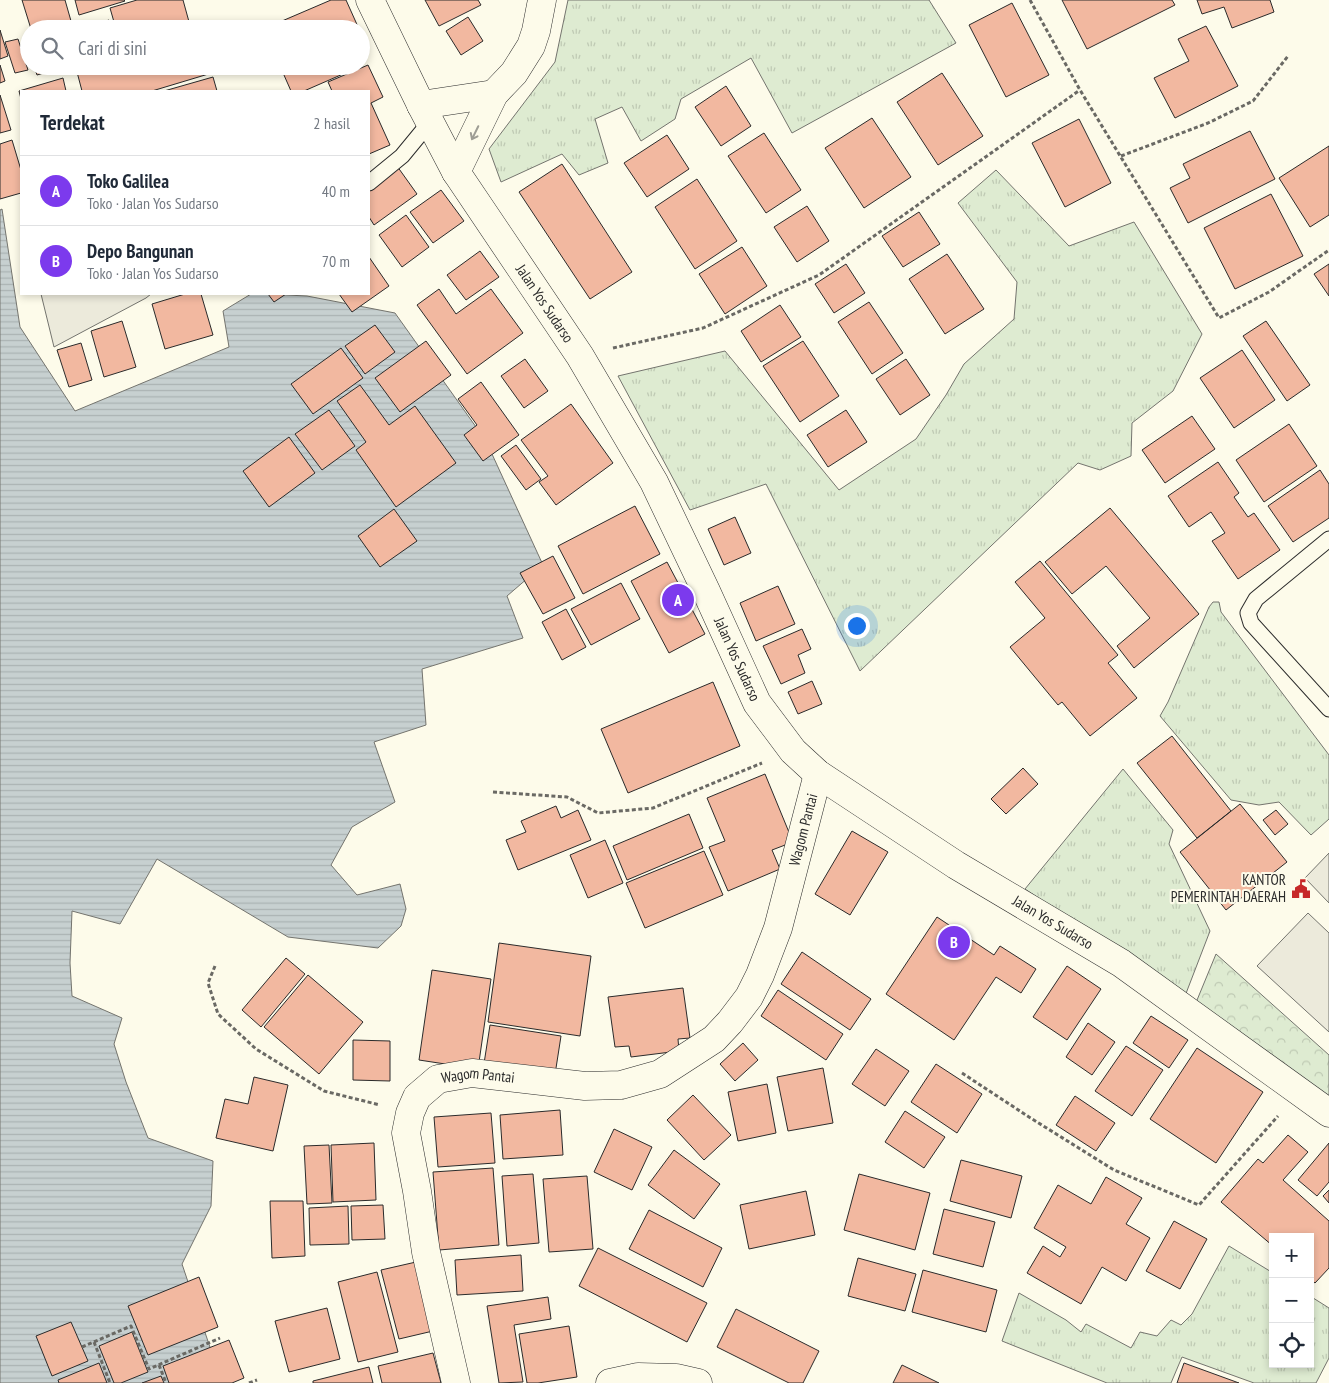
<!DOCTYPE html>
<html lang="id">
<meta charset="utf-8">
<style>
:root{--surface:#fff;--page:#f6f6f7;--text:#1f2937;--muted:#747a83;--line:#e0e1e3;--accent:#7c3aed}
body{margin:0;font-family:"PT Sans Narrow",sans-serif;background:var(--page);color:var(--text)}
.controls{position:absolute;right:15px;bottom:15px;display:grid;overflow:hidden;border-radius:0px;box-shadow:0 2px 8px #0003}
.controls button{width:45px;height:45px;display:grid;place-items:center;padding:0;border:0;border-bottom:1px solid var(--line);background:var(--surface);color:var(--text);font:25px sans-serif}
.you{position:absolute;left:856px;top:625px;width:18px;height:18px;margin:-12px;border:4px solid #fff;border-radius:50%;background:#1a73e8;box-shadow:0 0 0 8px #1a73e833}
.badge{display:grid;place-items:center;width:32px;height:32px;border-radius:50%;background:var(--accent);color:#fff;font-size:16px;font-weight:700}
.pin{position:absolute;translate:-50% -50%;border:2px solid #fff;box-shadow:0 1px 5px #0006}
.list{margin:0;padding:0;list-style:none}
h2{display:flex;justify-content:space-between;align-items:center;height:65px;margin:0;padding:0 20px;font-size:21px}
h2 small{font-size:16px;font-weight:400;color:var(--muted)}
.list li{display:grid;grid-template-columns:32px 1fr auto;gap:15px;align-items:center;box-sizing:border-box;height:70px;padding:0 20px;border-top:1px solid var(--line)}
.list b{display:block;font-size:19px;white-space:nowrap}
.list p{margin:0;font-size:16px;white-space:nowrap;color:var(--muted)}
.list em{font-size:16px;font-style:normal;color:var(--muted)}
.icon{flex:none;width:28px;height:28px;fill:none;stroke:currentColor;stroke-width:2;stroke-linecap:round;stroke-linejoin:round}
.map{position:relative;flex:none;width:1329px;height:1383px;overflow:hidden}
.search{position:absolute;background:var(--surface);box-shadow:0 2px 8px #0003;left:20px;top:20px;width:350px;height:55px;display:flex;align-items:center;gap:12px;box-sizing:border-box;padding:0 18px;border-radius:28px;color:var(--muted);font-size:19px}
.panel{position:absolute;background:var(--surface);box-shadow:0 2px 8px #0003;left:20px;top:90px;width:350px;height:205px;border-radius:0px}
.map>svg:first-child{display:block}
.grass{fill:url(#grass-tufts);stroke:#74746e}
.forest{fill:url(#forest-crowns);stroke:#74746e}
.parking{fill:#eceadb;stroke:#74746e}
.water{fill:url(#water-rules);stroke:#74746e}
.building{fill:#f2b8a0;stroke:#2b2b2b}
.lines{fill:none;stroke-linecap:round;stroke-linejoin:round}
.lane-casing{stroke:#2b2b2b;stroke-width:17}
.street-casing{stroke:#2b2b2b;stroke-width:29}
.secondary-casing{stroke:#2b2b2b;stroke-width:29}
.primary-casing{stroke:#2b2b2b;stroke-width:29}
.path{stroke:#6a6964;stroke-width:3;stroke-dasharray:4 2.5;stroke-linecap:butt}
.lane{stroke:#fdfbea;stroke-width:15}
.street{stroke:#fdfbea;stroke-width:28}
.secondary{stroke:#fdfbea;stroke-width:28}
.primary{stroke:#fdfbea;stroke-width:28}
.oneway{stroke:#9e9d94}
.labels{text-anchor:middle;stroke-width:4;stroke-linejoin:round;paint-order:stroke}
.street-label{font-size:15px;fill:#2b2b2b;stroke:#fdfbea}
.poi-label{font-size:15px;fill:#2b2b2b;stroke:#fdfbea;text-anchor:end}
</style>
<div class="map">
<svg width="1329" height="1383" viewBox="0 0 1329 1383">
<defs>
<pattern id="grass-tufts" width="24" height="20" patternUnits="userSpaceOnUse" patternTransform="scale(1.25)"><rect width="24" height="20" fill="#deebd1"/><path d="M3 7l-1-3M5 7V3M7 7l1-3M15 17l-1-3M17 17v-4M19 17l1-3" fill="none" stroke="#bfcab4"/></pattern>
<pattern id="forest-crowns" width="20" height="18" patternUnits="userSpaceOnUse" patternTransform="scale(1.25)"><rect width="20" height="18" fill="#deebd1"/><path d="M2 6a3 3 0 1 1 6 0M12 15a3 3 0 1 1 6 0" fill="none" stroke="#bfcab4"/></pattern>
<pattern id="water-rules" width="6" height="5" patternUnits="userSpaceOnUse" patternTransform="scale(1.25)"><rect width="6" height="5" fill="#c7d0d0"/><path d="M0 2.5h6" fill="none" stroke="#abb3b3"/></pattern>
</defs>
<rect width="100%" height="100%" fill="#fdfbea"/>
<!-- grass -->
<path class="grass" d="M 568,0 L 929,0 L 956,43 L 792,133 L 751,58 L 681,99 L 675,119 L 641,141 L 622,107 L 595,119 L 608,163 L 579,175 L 562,154 L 501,182 L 489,149 L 555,62 Z
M 996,170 L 1069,246 L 1134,222 L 1202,334 L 1173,391 L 1132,423 L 1131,456 L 1100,470 L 1078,463 L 860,671 L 766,484 L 690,510 L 618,376 L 725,351 L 839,490 L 916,439 L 946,395 L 964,364 L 1014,319 L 1017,282 L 958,203 Z
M 1213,602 L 1219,602 L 1221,612 L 1329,755 L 1329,819 L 1311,835 L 1279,802 L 1259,805 L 1231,800 L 1160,716 L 1168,702 L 1209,607 Z
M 1123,769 L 1173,830 L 1169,844 L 1210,931 L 1185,996 L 1025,889 Z
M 1229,1246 L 1273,1273 L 1273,1364 L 1310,1364 L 1310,1296 L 1329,1308 L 1329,1358 L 1316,1383 L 1254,1383 L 1182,1357 L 1171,1383 L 1107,1383 L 1002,1341 L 1019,1293 L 1066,1320 L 1081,1332 L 1086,1324 L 1131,1348 L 1140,1332 L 1157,1336 L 1171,1320 L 1181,1325 L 1192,1314 Z"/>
<!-- forest -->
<path class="forest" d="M 1216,954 L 1329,1055 L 1329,1103 L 1195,1005 Z"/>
<!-- parking -->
<path class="parking" d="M 41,294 L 151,294 L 146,298 L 54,347 Z
M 1329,853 L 1329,903 L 1305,878 Z
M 1308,913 L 1329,933 L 1329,1032 L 1257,966 Z"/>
<!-- water -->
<path class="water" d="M 2,209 L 20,327 L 75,411 L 229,347 L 223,311 L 251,294 L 266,294 L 307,296 L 395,313 L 486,441 L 543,565 L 507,596 L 523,638 L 422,669 L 426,725 L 374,742 L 395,802 L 352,827 L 331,865 L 357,895 L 400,884 L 406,909 L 401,926 L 378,948 L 288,937 L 157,859 L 120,924 L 72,911 L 70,963 L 72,996 L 122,1018 L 114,1044 L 126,1082 L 148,1138 L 213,1161 L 211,1206 L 182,1264 L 222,1383 L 0,1383 L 0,210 Z"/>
<!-- building -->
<path class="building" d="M 22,0 L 65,0 L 71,21 L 46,29 L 31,29 Z
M 75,0 L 124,0 L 125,1 L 79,15 Z
M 137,0 L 183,0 L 191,29 L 116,29 L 110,8 Z
M 331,0 L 346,0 L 359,29 L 269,29 L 268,27 Z
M 425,0 L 478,0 L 481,5 L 439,26 Z
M 1062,0 L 1172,0 L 1175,5 L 1087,49 Z
M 1197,0 L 1270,0 L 1274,12 L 1232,28 L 1224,7 L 1202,14 Z
M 1012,3 L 1049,75 L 1006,97 L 969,25 Z
M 468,17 L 483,41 L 461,55 L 446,31 Z
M 109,20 L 112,29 L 79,29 Z
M 1206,26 L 1238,86 L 1175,118 L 1154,78 L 1189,61 L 1178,39 Z
M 0,30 L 8,56 L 0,59 Z
M 18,39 L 28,70 L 15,73 L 5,42 Z
M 0,65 L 5,81 L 0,83 Z
M 368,65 L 383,97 L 371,103 L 390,145 L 369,154 L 369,91 L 332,91 L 328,82 Z
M 34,66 L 68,66 L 37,75 Z
M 95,66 L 225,66 L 225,69 L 152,91 L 82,91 L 77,72 Z
M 280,66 L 340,66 L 343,74 L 304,91 L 291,91 Z
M 942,73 L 983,136 L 938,165 L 897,102 Z
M 213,77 L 217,91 L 164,91 Z
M 63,78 L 66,91 L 21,91 L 21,99 L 19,91 Z
M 726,86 L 751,126 L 721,146 L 695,107 Z
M 0,95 L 11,130 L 0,133 Z
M 872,118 L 911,177 L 864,208 L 825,148 Z
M 1079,119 L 1111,183 L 1065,207 L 1032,143 Z
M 1250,131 L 1275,179 L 1188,223 L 1170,188 L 1190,178 L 1183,164 Z
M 764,133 L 801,190 L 766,213 L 728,156 Z
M 667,135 L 689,169 L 647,197 L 624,163 Z
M 12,140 L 21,170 L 21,193 L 0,199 L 0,144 Z
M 1329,146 L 1329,215 L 1310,227 L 1279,178 Z
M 562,164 L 632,272 L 590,299 L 519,192 Z
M 397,166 L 417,194 L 374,225 L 369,217 L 369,186 Z
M 697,179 L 737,241 L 695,269 L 655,207 Z
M 441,190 L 464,221 L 433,243 L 410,212 Z
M 1271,194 L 1303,256 L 1235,289 L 1204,228 Z
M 807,206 L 829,241 L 797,262 L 774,227 Z
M 919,212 L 940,244 L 903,267 L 882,236 Z
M 406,215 L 429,247 L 402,267 L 379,235 Z
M 742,247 L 767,286 L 725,314 L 699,274 Z
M 480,251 L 499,277 L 466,300 L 447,275 Z
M 947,254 L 984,309 L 945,334 L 909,279 Z
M 369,257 L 389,286 L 352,312 L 339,294 L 369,294 Z
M 846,264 L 865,293 L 834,313 L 815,284 Z
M 1329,264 L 1329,296 L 1314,274 Z
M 439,289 L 456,314 L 491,289 L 523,333 L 467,374 L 417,305 Z
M 185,294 L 201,294 L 213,335 L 165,349 L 152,304 Z
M 268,294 L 286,294 L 274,302 Z
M 869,302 L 903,353 L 872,374 L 838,322 Z
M 780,305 L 801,337 L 761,362 L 741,331 Z
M 122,321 L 136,367 L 104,377 L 91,331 Z
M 1266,321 L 1310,385 L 1287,401 L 1243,336 Z
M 375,325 L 395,352 L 365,374 L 345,346 Z
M 426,341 L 451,375 L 400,412 L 375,378 Z
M 803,341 L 839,396 L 800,422 L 763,366 Z
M 81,343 L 92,380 L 69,387 L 57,350 Z
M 341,348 L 363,378 L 313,414 L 291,384 Z
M 1242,350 L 1275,400 L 1234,428 L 1200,378 Z
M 525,359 L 548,391 L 524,408 L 501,376 Z
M 906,359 L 930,395 L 900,415 L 876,379 Z
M 481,382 L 519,435 L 483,461 L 464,435 L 477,425 L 458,399 Z
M 360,385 L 389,425 L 415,406 L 456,463 L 396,507 L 356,450 L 366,442 L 337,401 Z
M 571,404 L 613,463 L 556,505 L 539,482 L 548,476 L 521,440 Z
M 329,410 L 355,446 L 322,470 L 295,434 Z
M 846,410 L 867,442 L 828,467 L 807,435 Z
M 1192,416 L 1215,449 L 1165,483 L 1142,450 Z
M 1289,424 L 1317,466 L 1264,502 L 1236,460 Z
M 289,437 L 315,473 L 269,507 L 243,471 Z
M 516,445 L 541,479 L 526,490 L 501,456 Z
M 1218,462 L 1239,493 L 1234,497 L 1248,517 L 1254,513 L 1280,550 L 1238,579 L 1212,541 L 1225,533 L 1211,512 L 1189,527 L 1168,496 Z
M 1320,470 L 1329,484 L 1329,518 L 1293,542 L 1268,506 Z
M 635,506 L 660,554 L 583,594 L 558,546 Z
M 1110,508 L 1199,614 L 1134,668 L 1117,646 L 1150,618 L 1106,566 L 1072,594 L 1045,562 Z
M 394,509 L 417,541 L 380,567 L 358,536 Z
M 735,517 L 751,553 L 724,565 L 708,529 Z
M 553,556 L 575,598 L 543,614 L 520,573 Z
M 1040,561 L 1118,655 L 1108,663 L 1137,698 L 1090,736 L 1062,702 L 1058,705 L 1010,647 L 1045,618 L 1015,582 Z
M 667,562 L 705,634 L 669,653 L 631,581 Z
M 621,583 L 640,619 L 591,645 L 571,609 Z
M 778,586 L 795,624 L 756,641 L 740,603 Z
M 566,609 L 586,647 L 562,660 L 542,622 Z
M 802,629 L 811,649 L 798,655 L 805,673 L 781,684 L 763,646 Z
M 812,681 L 822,704 L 798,714 L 788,692 Z
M 713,682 L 740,746 L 628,793 L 601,729 Z
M 1172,736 L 1231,811 L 1197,838 L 1137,763 Z
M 1023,768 L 1038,784 L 1006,814 L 991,799 Z
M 765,774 L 793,842 L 772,850 L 780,869 L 728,891 L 709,847 L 725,841 L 707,798 Z
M 1240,804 L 1287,862 L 1226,910 L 1180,852 Z
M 556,806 L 561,818 L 578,810 L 591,840 L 518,870 L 506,840 L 526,832 L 521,821 Z
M 1276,810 L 1288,824 L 1275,835 L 1263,820 Z
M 689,814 L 703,848 L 627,880 L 613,846 Z
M 852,831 L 888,852 L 850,915 L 815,894 Z
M 605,840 L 623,883 L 588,898 L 570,855 Z
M 704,851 L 723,895 L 645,928 L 626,883 Z
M 937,917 L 994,955 L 1000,946 L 1036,969 L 1021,993 L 996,977 L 954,1040 L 886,994 Z
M 499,943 L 591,956 L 580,1036 L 488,1022 Z
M 802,952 L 871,999 L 850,1030 L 781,984 Z
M 286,958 L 305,974 L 261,1027 L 242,1010 Z
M 1067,966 L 1101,989 L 1067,1040 L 1033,1017 Z
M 432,970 L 491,979 L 478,1069 L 419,1060 Z
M 308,975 L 363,1022 L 319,1074 L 264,1027 Z
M 683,988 L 690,1038 L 678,1039 L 679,1051 L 631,1057 L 629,1046 L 615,1047 L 608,997 Z
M 778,990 L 843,1034 L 826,1060 L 761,1016 Z
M 1151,1016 L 1188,1040 L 1169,1068 L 1133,1043 Z
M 1088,1023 L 1115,1042 L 1092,1075 L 1066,1057 Z
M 490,1025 L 561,1036 L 554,1081 L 483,1070 Z
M 353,1040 L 390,1041 L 390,1081 L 353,1080 Z
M 743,1043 L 758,1060 L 735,1081 L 720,1064 Z
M 1126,1046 L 1163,1070 L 1132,1116 L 1095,1091 Z
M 1197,1048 L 1263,1092 L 1216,1163 L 1150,1119 Z
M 876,1049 L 909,1071 L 885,1106 L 852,1084 Z
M 936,1064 L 982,1094 L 957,1133 L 911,1102 Z
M 823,1068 L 833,1123 L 788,1131 L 777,1077 Z
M 254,1077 L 288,1085 L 273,1151 L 216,1138 L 225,1099 L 248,1104 Z
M 767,1084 L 776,1133 L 738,1141 L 728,1092 Z
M 693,1095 L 731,1135 L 704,1160 L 667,1120 Z
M 1075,1096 L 1115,1123 L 1096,1151 L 1056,1125 Z
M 560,1110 L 563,1155 L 503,1159 L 500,1115 Z
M 905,1111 L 945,1137 L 924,1168 L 885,1142 Z
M 491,1113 L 495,1163 L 438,1167 L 434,1117 Z
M 614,1129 L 652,1147 L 632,1190 L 594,1172 Z
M 1288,1135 L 1308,1152 L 1283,1180 L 1329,1221 L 1329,1268 L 1315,1283 L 1310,1279 L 1310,1237 L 1273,1237 L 1273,1246 L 1221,1202 L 1258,1159 L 1263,1163 Z
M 374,1143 L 376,1200 L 333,1202 L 331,1145 Z
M 1329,1143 L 1329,1182 L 1317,1196 L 1298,1180 Z
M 329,1145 L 332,1203 L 307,1204 L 304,1146 Z
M 674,1150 L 720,1184 L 694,1219 L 648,1185 Z
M 961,1160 L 1022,1176 L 1011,1218 L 950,1201 Z
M 493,1168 L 499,1245 L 439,1250 L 433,1172 Z
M 533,1174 L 539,1243 L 507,1246 L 502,1176 Z
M 859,1174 L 930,1193 L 915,1250 L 844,1230 Z
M 587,1176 L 593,1249 L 549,1252 L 543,1179 Z
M 1106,1177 L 1142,1198 L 1126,1224 L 1150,1238 L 1126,1281 L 1102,1267 L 1081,1304 L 1027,1273 L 1043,1246 L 1060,1257 L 1066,1247 L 1034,1228 L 1058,1185 L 1091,1204 Z
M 1329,1190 L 1329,1203 L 1323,1196 Z
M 806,1191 L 815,1235 L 749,1249 L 740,1205 Z
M 270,1201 L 303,1201 L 305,1256 L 272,1258 Z
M 383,1205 L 385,1239 L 352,1240 L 351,1206 Z
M 348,1206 L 349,1244 L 310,1245 L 309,1208 Z
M 944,1209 L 995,1222 L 983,1267 L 933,1254 Z
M 649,1210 L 722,1248 L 703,1287 L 629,1249 Z
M 1174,1221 L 1207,1239 L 1180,1289 L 1146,1271 Z
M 598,1248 L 707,1303 L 687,1342 L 579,1286 Z
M 521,1255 L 523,1291 L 457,1295 L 455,1260 Z
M 858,1258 L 916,1274 L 905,1311 L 848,1296 Z
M 416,1262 L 433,1331 L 399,1339 L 381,1270 Z
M 923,1270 L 997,1290 L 986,1332 L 912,1312 Z
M 377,1272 L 398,1352 L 358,1362 L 338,1282 Z
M 199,1277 L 218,1327 L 148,1355 L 128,1306 Z
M 548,1297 L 551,1319 L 514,1325 L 523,1382 L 499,1383 L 487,1306 Z
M 327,1308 L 340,1359 L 289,1372 L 275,1321 Z
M 736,1309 L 819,1351 L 803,1383 L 789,1383 L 717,1347 Z
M 71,1322 L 88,1361 L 52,1376 L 36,1336 Z
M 569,1326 L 577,1377 L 538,1383 L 527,1383 L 519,1334 Z
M 132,1332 L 148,1372 L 121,1383 L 114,1383 L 99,1346 Z
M 229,1340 L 244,1378 L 232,1383 L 169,1383 L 163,1366 Z
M 433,1353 L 441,1383 L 382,1383 L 378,1366 Z
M 99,1363 L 107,1383 L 59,1383 L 58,1380 Z
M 1184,1363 L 1239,1383 L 1177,1383 Z
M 902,1365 L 939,1383 L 893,1383 Z
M 369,1367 L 373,1383 L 313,1383 L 313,1381 Z
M 161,1376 L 164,1383 L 142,1383 Z"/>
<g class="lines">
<!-- lane casing -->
<g class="lane-casing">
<path id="lane" d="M 369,183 L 402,156 L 430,122
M 1329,539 L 1256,599 L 1248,613 L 1251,623 L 1329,709"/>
</g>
<!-- street casing -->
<g class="street-casing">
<path id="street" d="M 610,1383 L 638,1377 L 676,1378 L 698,1383"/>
</g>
<!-- secondary casing -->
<g class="secondary-casing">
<g id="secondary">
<path d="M 421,105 L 494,94"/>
<path d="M 456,172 L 494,94 L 514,73 L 531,46 L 536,31 L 542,0"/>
<path id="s1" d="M 456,1383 L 426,1252 L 417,1191 L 406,1133 L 410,1113 L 417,1097 L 438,1079 L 472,1073 L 585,1086 L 621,1085 L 660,1074 L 714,1039 L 730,1022 L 749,997 L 760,975 L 778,928 L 818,774"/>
</g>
</g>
<!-- primary casing -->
<g class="primary-casing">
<g id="primary">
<path id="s2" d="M 370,0 L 421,105 L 456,172 L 580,356 L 654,482 L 706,591 L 757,703 L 793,751 L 818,774 L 956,865 L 1121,963 L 1329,1113"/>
</g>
</g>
<!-- path -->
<path class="path" d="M 1030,0 L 1080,90 L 1219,318 L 1269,292 L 1329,250
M 1121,156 L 1208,123 L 1253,101 L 1288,56
M 613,348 L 703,328 L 819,275 L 1080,90
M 493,792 L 567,797 L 598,813 L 653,808 L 762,763
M 215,966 L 208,983 L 218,1014 L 256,1049 L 324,1091 L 380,1105
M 962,1073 L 1029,1117 L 1114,1170 L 1199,1205 L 1278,1116
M 94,1342 L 110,1383
M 82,1347 L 131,1326 L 149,1369 L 220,1338
M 159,1365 L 166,1383
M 249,1383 L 257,1380"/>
<!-- lane -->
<use href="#lane" class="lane"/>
<!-- street -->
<use href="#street" class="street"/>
<!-- secondary -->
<use href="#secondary" class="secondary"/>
<!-- primary -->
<use href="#primary" class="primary"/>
</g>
<!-- one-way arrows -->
<defs><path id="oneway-shaft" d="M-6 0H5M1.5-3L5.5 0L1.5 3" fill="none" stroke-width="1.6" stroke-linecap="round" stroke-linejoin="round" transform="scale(1.25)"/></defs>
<use class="oneway" href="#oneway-shaft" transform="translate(475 133) rotate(116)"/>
<!-- icons -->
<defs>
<g id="civic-bare" transform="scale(1.5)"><path d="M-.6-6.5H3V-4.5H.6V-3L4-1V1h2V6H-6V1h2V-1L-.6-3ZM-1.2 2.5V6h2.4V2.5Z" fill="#c62828" stroke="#fdfbea" stroke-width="2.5" paint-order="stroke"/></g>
</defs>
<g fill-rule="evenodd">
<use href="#civic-bare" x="1301" y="889"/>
</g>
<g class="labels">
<!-- street labels -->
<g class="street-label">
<text dy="5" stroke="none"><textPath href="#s2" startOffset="351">Jalan Yos Sudarso</textPath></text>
<text dy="5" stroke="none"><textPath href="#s2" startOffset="756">Jalan Yos Sudarso</textPath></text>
<text dy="5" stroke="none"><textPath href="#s1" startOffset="841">Wagom Pantai</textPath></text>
<text dy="5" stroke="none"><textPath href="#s2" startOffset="1176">Jalan Yos Sudarso</textPath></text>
<text dy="5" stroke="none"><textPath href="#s1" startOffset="361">Wagom Pantai</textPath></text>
</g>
<!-- poi labels -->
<g class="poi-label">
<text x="1286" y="885">KANTOR<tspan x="1286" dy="17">PEMERINTAH DAERAH</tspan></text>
</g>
</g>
</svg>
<div class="controls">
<button>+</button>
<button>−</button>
<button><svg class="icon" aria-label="locate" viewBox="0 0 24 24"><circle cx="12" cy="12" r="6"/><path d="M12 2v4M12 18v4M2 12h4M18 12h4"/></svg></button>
</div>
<div class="you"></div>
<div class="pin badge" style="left:678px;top:600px">A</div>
<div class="pin badge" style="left:954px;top:942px">B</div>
<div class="search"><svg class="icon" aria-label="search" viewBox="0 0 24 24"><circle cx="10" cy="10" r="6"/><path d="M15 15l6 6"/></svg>Cari di sini</div>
<section class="panel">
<h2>Terdekat<small>2 hasil</small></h2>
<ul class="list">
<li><span class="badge">A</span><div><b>Toko Galilea</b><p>Toko · Jalan Yos Sudarso</p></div><em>40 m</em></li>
<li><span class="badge">B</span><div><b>Depo Bangunan</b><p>Toko · Jalan Yos Sudarso</p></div><em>70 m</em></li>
</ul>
</section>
</div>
